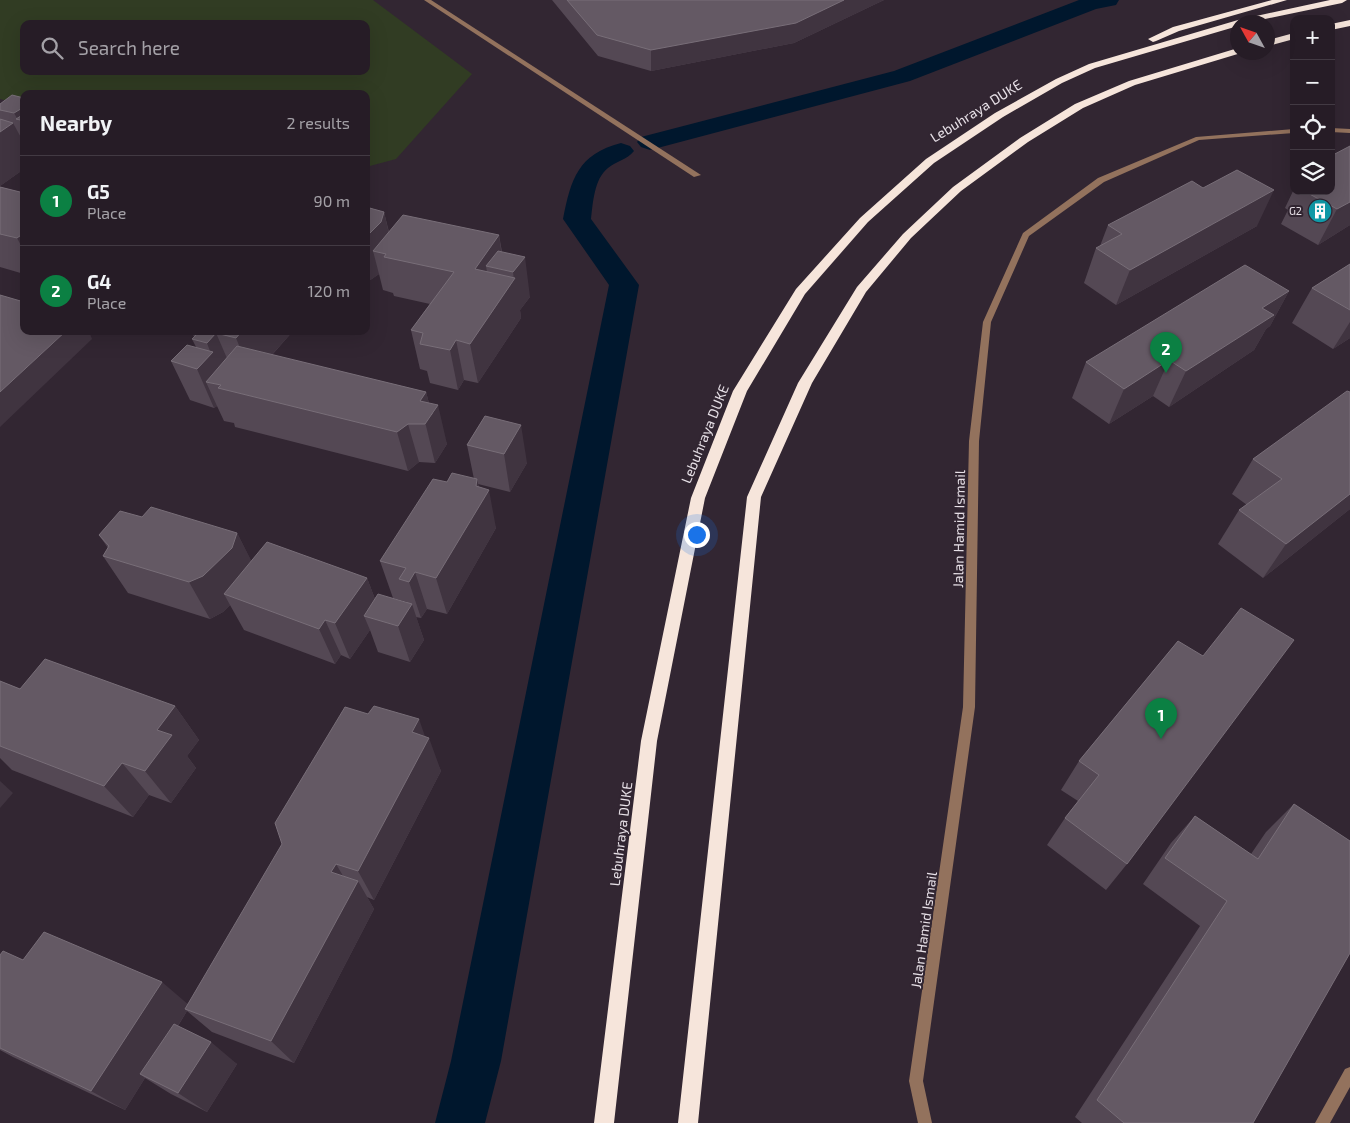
<!DOCTYPE html>
<meta charset="utf-8">
<style>
:root{--surface:#261c26;--page:#322932;--text:#f1f3f6;--muted:#a4a1a7;--line:#423a43;--accent:#0b8043}
body{margin:0;font-family:"Exo 2",sans-serif;background:var(--page);color:var(--text)}
.controls{position:absolute;right:15px;top:15px;display:grid;overflow:hidden;border-radius:10px;box-shadow:0 5px 20px #0002}
.controls button{width:45px;height:45px;display:grid;place-items:center;padding:0;border:0;border-bottom:1px solid var(--line);background:var(--surface);color:var(--text);font:25px sans-serif}
.compass{position:absolute;left:1230px;top:15px;width:45px;height:45px;border-radius:50%;background:var(--surface);box-shadow:0 5px 20px #0002;rotate:310deg}
.you{position:absolute;left:696px;top:534px;width:18px;height:18px;margin:-12px;border:4px solid #fff;border-radius:50%;background:#1a73e8;box-shadow:0 0 0 8px #1a73e833}
.badge{display:grid;place-items:center;width:32px;height:32px;border-radius:50%;background:var(--accent);color:#fff;font-size:16px;font-weight:700}
.pin{position:absolute;translate:-50% -41px;filter:drop-shadow(0 1px 2px #0008)}
.pin::after{content:'';position:absolute;top:26px;width:18px;height:15px;background:inherit;clip-path:polygon(0 0,100% 0,50% 100%)}
.list{margin:0;padding:0;list-style:none}
h2{display:flex;justify-content:space-between;align-items:center;height:65px;margin:0;padding:0 20px;font-size:21px}
h2 small{font-size:16px;font-weight:400;color:var(--muted)}
.list li{display:grid;grid-template-columns:32px 1fr auto;gap:15px;align-items:center;box-sizing:border-box;height:90px;padding:0 20px;border-top:1px solid var(--line)}
.list b{display:block;font-size:19px;white-space:nowrap}
.list p{margin:0;font-size:16px;white-space:nowrap;color:var(--muted)}
.list em{font-size:16px;font-style:normal;color:var(--muted)}
.icon{flex:none;width:28px;height:28px;fill:none;stroke:currentColor;stroke-width:2;stroke-linecap:round;stroke-linejoin:round}
.map{position:relative;flex:none;width:1350px;height:1123px;overflow:hidden}
.search{position:absolute;background:var(--surface);box-shadow:0 5px 20px #0002;left:20px;top:20px;width:350px;height:55px;display:flex;align-items:center;gap:12px;box-sizing:border-box;padding:0 18px;border-radius:10px;color:var(--muted);font-size:19px}
.panel{position:absolute;background:var(--surface);box-shadow:0 5px 20px #0002;left:20px;top:90px;width:350px;height:245px;border-radius:10px}
.map>svg:first-child{display:block}
.green{fill:#313c23;fill-rule:evenodd}
.lines{fill:none;stroke-linecap:round;stroke-linejoin:round}
.canal{fill:#00172d;fill-rule:evenodd}
.service{fill:#93725d;fill-rule:evenodd}
.minor{fill:#93725d;fill-rule:evenodd}
.motorway{fill:#f6e5db;fill-rule:evenodd}
.wall{fill:#544854}
.shaded-wall{fill:#403440}
.building{fill:#645964;stroke:#786e78}
.labels{text-anchor:middle;stroke-width:4;stroke-linejoin:round;paint-order:stroke}
.far-poi-label{font-size:11px;fill:#e7e0e7;stroke:#322632;text-anchor:end}
.street-label{font-size:14px;fill:#e7e0e7;stroke:#322632}
</style>
<div class="map">
<svg width="1350" height="1123" viewBox="0 0 1350 1123">
<rect width="100%" height="100%" fill="#322632"/>
<!-- green -->
<path class="green" d="M 0,0 L 373,0 L 472,74 L 396,159 L 366,167 L 366,94 L 24,94 L 24,105 L 0,99 ZM 24,24 L 366,24 L 366,71 L 24,71 Z"/>
<g class="lines">
<!-- canal -->
<path class="canal" d="M 1079,0 L 1119,0 L 1116,5 L 1096,9 L 910,81 L 650,150 L 641,147 L 637,142 L 641,137 L 894,71 Z
M 621,143 L 630,146 L 634,151 C 627,160 616,161 608,168 C 594,179 593,203 591,219 L 639,285 L 501,1061 L 485,1123 L 435,1123 L 451,1061 L 609,285 L 563,219 C 571,179 578,154 621,143 Z"/>
<!-- service -->
<path class="service" d="M 424,0 L 431,0 L 701,175 L 694,177 Z"/>
<!-- minor -->
<path class="minor" d="M 1331,128 L 1350,129 L 1350,133 L 1331,132 Z
M 1294,129 L 1294,133 L 1199,140 L 1104,182 L 1029,236 L 991,322 L 979,441 L 975,707 L 923,1081 L 932,1123 L 918,1123 L 909,1081 L 963,707 L 969,441 L 983,322 L 1023,233 L 1098,178 L 1196,137 Z
M 1350,1067 L 1350,1087 L 1330,1123 L 1315,1123 L 1345,1069 Z"/>
<!-- motorway -->
<path class="motorway" d="M 1272,0 L 1287,0 L 1179,31 L 1156,41 L 1153,42 L 1148,39 L 1173,27 Z
M 1330,0 L 1347,0 L 1342,3 L 1251,22 L 1238,22 L 1238,26 L 1095,68 L 1062,83 L 1003,117 L 934,163 L 868,222 L 805,294 L 747,391 L 705,498 L 657,741 L 614,1123 L 594,1123 L 641,741 L 691,498 L 733,391 L 796,289 L 860,218 L 926,159 L 995,113 L 1056,79 L 1089,64 L 1238,20 Z
M 1350,20 L 1350,26 L 1331,30 L 1331,24 Z
M 1294,33 L 1294,39 L 1268,46 L 1268,40 Z
M 1238,48 L 1238,52 L 1241,53 L 1135,85 L 1083,108 L 1028,142 L 961,191 L 911,238 L 866,292 L 812,383 L 761,497 L 698,1123 L 678,1123 L 747,497 L 798,383 L 857,287 L 903,234 L 953,187 L 1020,138 L 1075,104 L 1129,81 Z"/>
</g>
<!-- wall -->
<path class="wall" d="M 552,0 L 884,0 L 794,43 L 651,71 L 598,56 Z
M 24,98 L 24,169 L 0,186 L 0,104 Z
M 1350,146 L 1350,225 L 1318,245 L 1281,224 L 1288,210 L 1285,208 L 1294,189 L 1294,191 L 1331,191 Z
M 0,187 L 24,193 L 24,274 L 0,267 Z
M 366,207 L 384,212 L 389,232 L 499,235 L 502,252 L 530,297 L 520,310 L 521,318 L 478,383 L 464,380 L 458,390 L 430,383 L 427,371 L 420,369 L 411,330 L 430,304 L 394,296 L 393,293 L 383,290 L 379,274 L 366,283 Z
M 1108,225 L 1257,226 L 1116,305 L 1084,283 L 1096,248 L 1100,246 Z
M 1350,264 L 1350,338 L 1333,349 L 1292,323 L 1312,288 Z
M 1289,291 L 1270,326 L 1266,329 L 1254,350 L 1169,407 L 1153,396 L 1109,424 L 1072,398 L 1086,362 Z
M 192,331 L 293,331 L 272,355 L 426,392 L 429,403 L 447,444 L 435,463 L 419,462 L 408,471 L 235,427 L 234,423 L 224,421 L 217,406 L 214,408 L 190,400 L 171,361 L 196,347 L 192,339 L 194,337 Z
M 1350,392 L 1350,509 L 1263,578 L 1218,544 L 1239,510 L 1247,505 L 1232,494 L 1253,459 Z
M 485,416 L 527,463 L 510,492 L 478,484 L 496,528 L 447,614 L 427,609 L 421,618 L 416,617 L 424,640 L 410,662 L 378,652 L 370,630 L 350,659 L 341,655 L 335,664 L 244,630 L 230,605 L 223,612 L 210,619 L 128,593 L 103,556 L 108,548 L 99,535 L 142,517 L 237,533 L 251,561 L 367,578 L 375,599 L 407,603 L 407,602 L 393,598 L 380,561 L 447,482 L 474,479 L 467,445 Z
M 1178,641 L 1127,864 L 1106,890 L 1047,845 L 1065,818 L 1078,801 L 1061,790 L 1079,761 Z
M 0,681 L 20,689 L 175,706 L 199,740 L 187,756 L 196,768 L 171,803 L 149,795 L 133,817 L 12,770 L 0,758 Z
M 425,737 L 441,771 L 374,900 L 367,897 L 374,909 L 294,1063 L 212,1032 L 187,1011 L 178,1026 L 237,1064 L 207,1112 L 171,1094 L 145,1078 L 125,1110 L 13,1057 L 0,1050 L 0,955 L 23,960 L 188,1004 Z
M 1294,804 L 1253,1123 L 1082,1123 L 1075,1117 L 1200,926 L 1143,884 L 1171,843 L 1195,816 L 1251,854 L 1266,832 Z"/>
<!-- shaded-wall -->
<path class="shaded-wall" d="M 844,0 L 884,0 L 794,43 L 651,71 L 651,50 Z
M 24,107 L 24,121 L 18,120 L 14,113 Z
M 0,118 L 5,128 L 13,123 L 24,143 L 24,169 L 0,186 Z
M 1274,190 L 1257,226 L 1116,305 L 1130,270 Z
M 1350,202 L 1350,225 L 1318,245 L 1337,209 Z
M 384,212 L 393,251 L 373,251 L 379,274 L 366,283 L 366,237 Z
M 24,233 L 24,251 L 17,238 Z
M 499,235 L 504,270 L 486,266 L 491,295 L 475,269 Z
M 525,257 L 530,297 L 520,310 L 521,318 L 478,383 L 470,344 L 514,280 L 513,272 Z
M 1289,291 L 1270,326 L 1266,329 L 1254,350 L 1169,407 L 1186,371 L 1262,308 Z
M 1350,322 L 1350,338 L 1333,349 Z
M 66,331 L 89,331 L 92,339 L 0,427 L 0,392 Z
M 242,331 L 293,331 L 252,377 L 236,338 Z
M 216,333 L 233,372 L 221,385 L 206,382 L 217,406 L 214,408 L 197,369 L 211,354 L 207,343 Z
M 456,340 L 464,380 L 458,390 L 450,350 Z
M 1169,360 L 1153,396 L 1109,424 L 1124,389 Z
M 426,392 L 432,415 L 438,405 L 447,444 L 435,463 L 420,401 Z
M 408,424 L 419,462 L 408,471 L 397,432 Z
M 521,425 L 527,463 L 510,492 L 504,454 Z
M 477,479 L 482,501 L 489,490 L 496,528 L 447,614 L 436,578 L 476,486 Z
M 1350,494 L 1350,509 L 1263,578 L 1286,544 Z
M 237,533 L 256,570 L 224,594 L 230,605 L 223,612 L 210,619 L 189,582 Z
M 415,572 L 427,609 L 421,618 L 409,582 Z
M 367,578 L 381,615 L 364,616 L 370,630 L 350,659 L 335,623 Z
M 412,604 L 424,640 L 410,662 L 398,626 Z
M 325,620 L 341,655 L 335,664 L 319,629 Z
M 175,706 L 199,740 L 187,756 L 196,768 L 171,803 L 145,771 L 157,730 Z
M 419,719 L 427,742 L 429,738 L 441,771 L 374,900 L 358,871 L 412,732 Z
M 122,763 L 149,795 L 133,817 L 104,786 Z
M 0,781 L 13,793 L 0,808 Z
M 336,864 L 352,891 L 358,881 L 374,909 L 294,1063 L 271,1041 L 331,872 Z
M 162,982 L 190,1006 L 185,1009 L 187,1011 L 146,1077 L 140,1074 L 145,1078 L 125,1110 L 91,1091 Z
M 211,1042 L 237,1064 L 207,1112 L 178,1093 Z"/>
<!-- building -->
<path class="building" d="M 567,0 L 844,0 L 796,23 L 651,50 L 597,35 Z
M 12,95 L 24,98 L 24,107 L 14,113 L 0,110 L 0,104 Z
M 24,114 L 24,121 L 16,119 Z
M 0,119 L 13,123 L 0,132 Z
M 1350,146 L 1350,202 L 1337,209 L 1304,191 L 1331,191 L 1331,156 Z
M 1237,170 L 1274,190 L 1130,270 L 1096,248 L 1122,234 L 1108,225 L 1192,181 L 1203,188 Z
M 0,187 L 24,193 L 24,233 L 17,238 L 0,234 Z
M 366,207 L 384,212 L 381,222 L 366,237 Z
M 403,215 L 499,235 L 475,269 L 515,278 L 470,344 L 456,340 L 450,350 L 420,344 L 423,333 L 411,330 L 454,272 L 384,257 L 386,254 L 373,251 Z
M 498,251 L 525,257 L 513,272 L 486,266 Z
M 1350,264 L 1350,310 L 1312,288 Z
M 1245,265 L 1289,291 L 1262,308 L 1274,315 L 1186,371 L 1169,360 L 1124,389 L 1086,362 Z
M 0,295 L 24,302 L 24,331 L 66,331 L 0,392 Z
M 200,331 L 242,331 L 236,338 L 216,333 L 207,343 L 192,339 Z
M 187,345 L 213,352 L 197,369 L 171,361 Z
M 237,346 L 426,392 L 420,401 L 438,405 L 425,424 L 408,424 L 397,432 L 218,388 L 221,385 L 206,382 Z
M 1347,391 L 1350,392 L 1350,494 L 1286,544 L 1239,510 L 1282,479 L 1253,459 Z
M 485,416 L 521,425 L 504,454 L 467,445 Z
M 452,473 L 477,479 L 476,486 L 489,490 L 436,578 L 415,572 L 409,582 L 399,579 L 406,568 L 380,561 L 433,479 L 447,482 Z
M 151,507 L 237,533 L 232,548 L 203,576 L 189,582 L 103,556 L 109,546 L 99,535 L 120,511 L 142,517 Z
M 267,542 L 367,578 L 335,623 L 325,620 L 319,629 L 224,594 Z
M 378,594 L 412,604 L 398,626 L 364,616 Z
M 1241,608 L 1294,640 L 1127,864 L 1065,818 L 1099,775 L 1079,761 L 1178,641 L 1203,656 Z
M 45,659 L 175,706 L 157,730 L 172,735 L 145,771 L 122,763 L 104,786 L 0,746 L 0,681 L 20,689 Z
M 374,706 L 419,719 L 412,732 L 429,738 L 358,871 L 336,864 L 331,872 L 358,881 L 271,1041 L 185,1009 L 282,844 L 275,823 L 345,707 L 368,714 Z
M 1294,804 L 1350,841 L 1350,953 L 1253,1123 L 1124,1123 L 1097,1100 L 1227,901 L 1165,858 L 1195,816 L 1258,859 Z
M 44,932 L 162,982 L 91,1091 L 0,1048 L 0,955 L 3,951 L 23,960 Z
M 174,1024 L 211,1042 L 178,1093 L 140,1074 Z"/>
<!-- icons -->
<defs>
<g id="building-disc" transform="scale(1.25)"><circle r="9.5" fill="#0f9aa8" stroke="#322632"/><path d="M-4-6H4V6H1V3H-1V6H-4ZM-2.5-4.3h1.7v1.8h-1.7ZM.8-4.3h1.7v1.8H.8ZM-2.5-1h1.7V.8h-1.7ZM.8-1h1.7V.8H.8Z" fill="#fff"/></g>
</defs>
<g fill-rule="evenodd">
<use href="#building-disc" x="1320" y="211"/>
</g>
<g class="labels">
<!-- far-poi labels -->
<g class="far-poi-label">
<text x="1302" y="215">G2</text>
</g>
<!-- street labels -->
<g class="street-label">
<text transform="translate(976 111) rotate(-32)" y="5">Lebuhraya DUKE</text>
<text transform="translate(705 434) rotate(-68)" y="5">Lebuhraya DUKE</text>
<text transform="translate(959 529) rotate(-89)" y="5">Jalan Hamid Ismail</text>
<text transform="translate(621 834) rotate(-83)" y="5">Lebuhraya DUKE</text>
<text transform="translate(924 930) rotate(-82)" y="5">Jalan Hamid Ismail</text>
</g>
</g>
</svg>
<div class="controls">
<button>+</button>
<button>−</button>
<button><svg class="icon" aria-label="locate" viewBox="0 0 24 24"><circle cx="12" cy="12" r="6"/><path d="M12 2v4M12 18v4M2 12h4M18 12h4"/></svg></button>
<button><svg class="icon" aria-label="layers" viewBox="0 0 24 24"><path d="M12 4l9 5-9 5-9-5zM3 14l9 5 9-5"/></svg></button>
</div>
<svg class="compass" viewBox="-18 -18 36 36"><path d="M0-13l5 13h-10z" fill="#e53935"/><path d="M0 13l5-13h-10z" fill="#a4a1a7"/></svg>
<div class="you"></div>
<div class="pin badge" style="left:1161px;top:739px">1</div>
<div class="pin badge" style="left:1166px;top:373px">2</div>
<div class="search"><svg class="icon" aria-label="search" viewBox="0 0 24 24"><circle cx="10" cy="10" r="6"/><path d="M15 15l6 6"/></svg>Search here</div>
<section class="panel">
<h2>Nearby<small>2 results</small></h2>
<ul class="list">
<li><span class="badge">1</span><div><b>G5</b><p>Place</p></div><em>90 m</em></li>
<li><span class="badge">2</span><div><b>G4</b><p>Place</p></div><em>120 m</em></li>
</ul>
</section>
</div>
